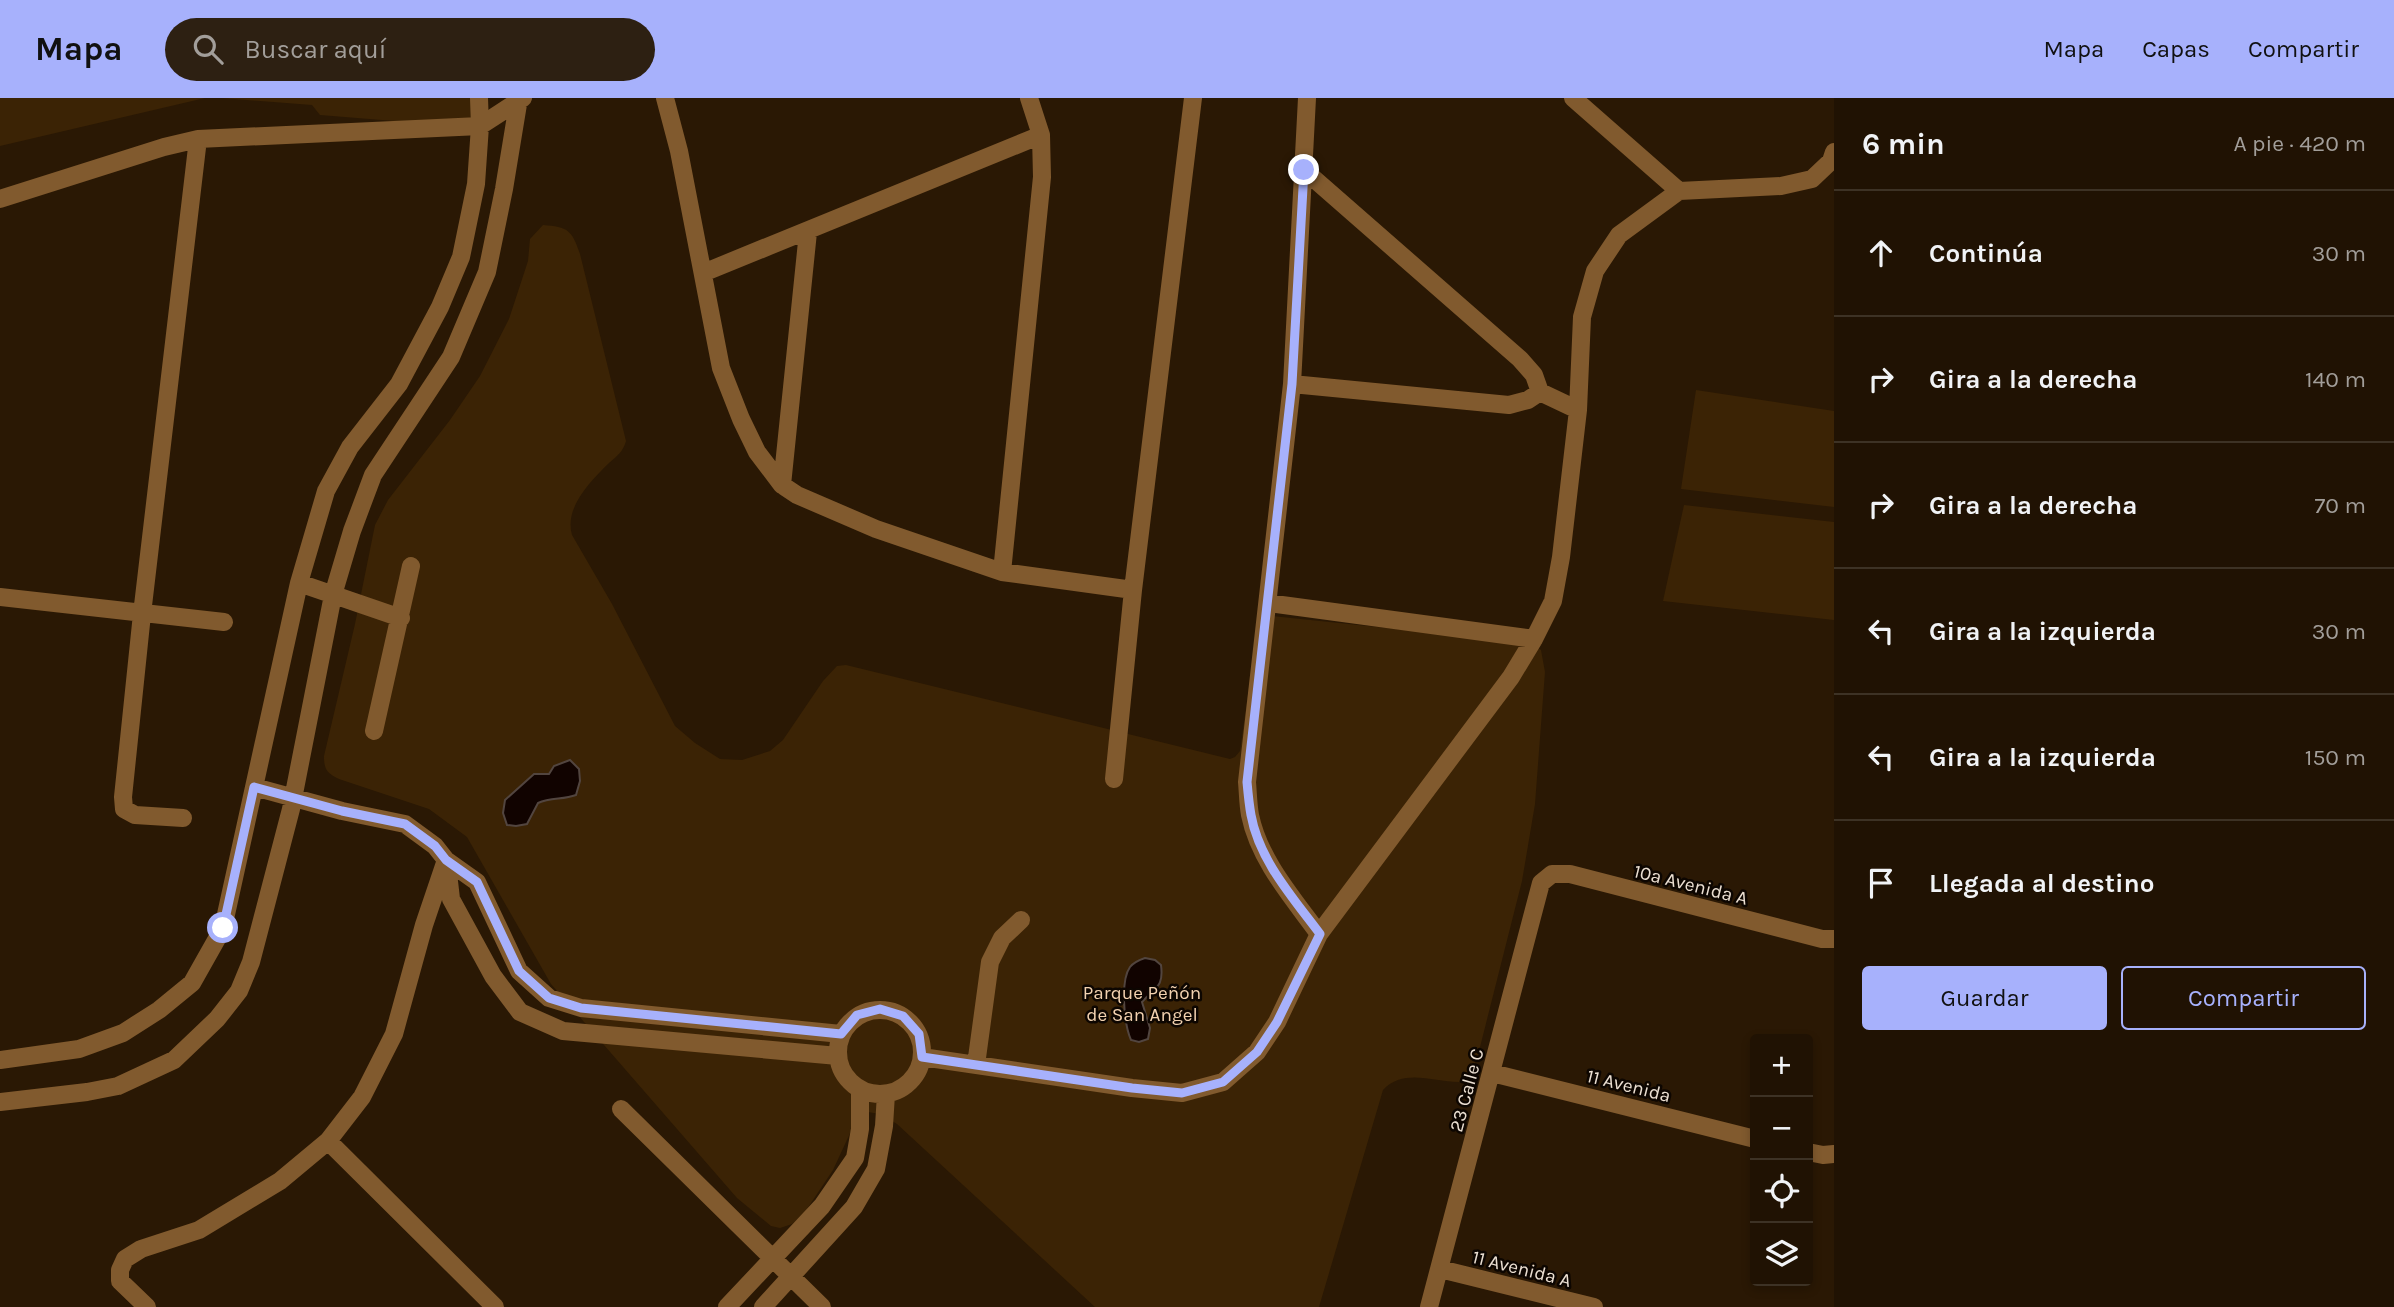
<!DOCTYPE html>
<html lang="es">
<meta charset="utf-8">
<style>
:root{--surface:#201203;--page:#2d2012;--text:#f1f3f6;--muted:#a29e9a;--line:#3d3225;--accent:#a7b1fc}
body{margin:0;font-family:Karla,sans-serif;background:var(--page);color:var(--text)}
.controls{position:absolute;right:21px;bottom:21px;display:grid;overflow:hidden;border-radius:7px;box-shadow:0 4px 10px #0003}
.controls button{width:63px;height:63px;display:grid;place-items:center;padding:0;border:0;border-bottom:2px solid var(--line);background:var(--surface);color:var(--text);font:35px sans-serif}
.stop{position:absolute;width:21px;height:21px;margin:-16px;border:5px solid #a7b1fc;border-radius:50%;background:#fff}
.stop.end{background:#a7b1fc;border-color:#fff;box-shadow:0 2px 7px #0008}
.list{margin:0;padding:0;list-style:none}
h2{display:flex;justify-content:space-between;align-items:center;height:91px;margin:0;padding:0 28px;font-size:30px}
h2 small{font-size:23px;font-weight:400;color:var(--muted)}
.list li{display:grid;grid-template-columns:46px 1fr auto;gap:21px;align-items:center;box-sizing:border-box;height:126px;padding:0 28px;border-top:2px solid var(--line)}
.list b{display:block;font-size:26px;white-space:nowrap}
.list em{font-size:23px;font-style:normal;color:var(--muted)}
.actions{display:flex;gap:14px;padding:21px 28px}
.actions a{flex:1;padding:16px 0;border:2px solid var(--accent);border-radius:7px;text-align:center;font-size:24px;color:var(--accent)}
.actions .main{background:var(--accent);color:#111}
.icon{flex:none;width:38px;height:38px;fill:none;stroke:currentColor;stroke-width:2;stroke-linecap:round;stroke-linejoin:round}
.map{position:relative;flex:none;width:1834px;height:1209px;overflow:hidden}
header{display:flex;align-items:center;gap:42px;box-sizing:border-box;height:98px;padding:0 35px;background:var(--accent);color:#111}
header strong{font-size:33px}
nav{display:flex;gap:38px;margin-inline-start:auto;font-size:24px}
.search{width:490px;height:63px;background:var(--page);display:flex;align-items:center;gap:18px;box-sizing:border-box;padding:0 24px;border-radius:38px;color:var(--muted);font-size:26px}
main{display:flex}
aside{flex:1;background:var(--surface)}
.map>svg:first-child{display:block}
.green{fill:#3b2305}
.water{fill:#110300;stroke:#52453f;stroke-width:2}
.lines{fill:none;stroke-linecap:round;stroke-linejoin:round}
.street{stroke:#815a2e;stroke-width:18}
.route{stroke:#a7b1fc;stroke-width:9}
.labels{text-anchor:middle;stroke-width:5;stroke-linejoin:round;paint-order:stroke}
.street-label{font-size:19px;fill:#ebdfd2;stroke:#0d0601}
.park-label{font-size:19px;fill:#f3d2b0;stroke:#0d0601}
</style>
<header>
<strong>Mapa</strong>
<div class="search"><svg class="icon" aria-label="search" viewBox="0 0 24 24"><circle cx="10" cy="10" r="6"/><path d="M15 15l6 6"/></svg>Buscar aquí</div>
<nav><a>Mapa</a><a>Capas</a><a>Compartir</a></nav>
</header>
<main>
<div class="map">
<svg width="1834" height="1209" viewBox="0 0 1834 1209">
<rect width="100%" height="100%" fill="#2a1804"/>
<!-- green -->
<path class="green" d="M 0,0 L 205,0 L 0,48 Z
M 221,0 L 474,0 L 475,23 L 468,29 L 320,17 L 312,7 Z
M 543,127 C 568,129 572,132 580,156 L 626,343 C 623,354 617,358 609,365 C 591,383 564,409 572,437 L 612,506 L 675,628 L 695,645 L 720,661 L 742,662 L 770,653 L 783,642 L 823,583 L 837,568 L 846,567 L 1230,661 L 1235,659 L 1240,653 L 1253,560 L 1272,518 L 1521,544 L 1536,548 L 1541,552 L 1545,574 L 1535,706 L 1522,783 L 1478,957 L 1472,973 L 1459,984 C 1433,984 1404,970 1383,992 L 1319,1209 L 1095,1209 L 897,1026 L 880,1016 L 868,1014 L 852,1031 L 833,1072 L 803,1117 L 792,1126 L 780,1130 L 771,1128 L 737,1100 L 551,886 L 467,739 L 429,711 L 339,681 C 327,675 324,672 324,658 L 355,526 L 375,427 L 388,402 L 450,322 L 480,278 L 509,221 L 528,163 L 530,141 Z
M 1696,292 L 1834,313 L 1834,409 L 1681,391 Z
M 1684,407 L 1834,424 L 1834,522 L 1663,503 Z"/>
<!-- water -->
<path class="water" d="M 570,662 L 579,671 L 580,683 L 576,697 C 563,702 551,699 538,705 L 527,726 L 516,728 L 507,727 L 503,715 L 505,702 L 534,676 L 549,676 L 554,668 Z
M 1145,860 L 1155,862 L 1161,867 C 1164,890 1155,889 1142,904 L 1150,930 L 1148,941 L 1139,944 L 1131,942 C 1124,926 1120,883 1130,869 C 1134,864 1139,862 1145,860 Z"/>
<g class="lines">
<!-- street -->
<path class="street" d="M 665,0 L 679,53 L 721,270 L 741,321 L 757,354 L 782,387 L 797,397 L 876,431 L 1002,474 L 1133,492
M 1307,0 L 1292,286 L 1247,684 C 1248,695 1248,706 1250,717 C 1259,762 1293,800 1319,836
M 1573,0 L 1679,93
M 1304,72 L 1520,261 L 1534,277 L 1540,294 L 1578,312
M 0,101 L 164,49 L 198,41 L 480,28 L 523,0
M 703,175 L 1041,37
M 1292,286 L 1509,307 L 1528,302 L 1540,294
M 782,387 L 808,134
M 1002,474 L 1042,79 L 1041,37 L 1029,0
M 299,485 L 401,520
M 0,499 L 224,524
M 1268,505 L 1534,541
M 374,633 L 411,468
M 1114,681 L 1133,492 L 1193,0
M 254,689 L 342,713 L 405,726 L 435,748 L 446,762 L 477,784 L 519,873 L 549,900 L 581,910 L 841,936
M 183,720 L 135,717 L 124,711 L 123,699 L 142,516 L 198,41
M 447,766 L 451,801 L 493,878 L 520,914 L 563,933 L 838,958
M838 954a42 42 0 1 1 84 0a42 42 0 1 1-84 0Z
M 922,959 L 1132,990 L 1182,995 L 1223,984 L 1257,954 L 1277,924 L 1319,836 L 1511,579 L 1534,541 L 1553,503 L 1561,459 L 1578,312 L 1582,219 L 1595,173 L 1619,137 L 1679,93 L 1781,88 L 1812,81 L 1831,63 L 1834,54
M 0,962 L 79,951 L 123,935 L 159,912 L 192,885 L 223,830 L 299,485 L 326,393 L 350,349 L 399,286 L 440,209 L 461,159 L 476,86 L 480,28 L 479,0
M 976,967 L 990,864 L 1002,840 L 1021,822
M 1492,975 L 1755,1041
M 0,1004 L 87,994 L 118,988 L 174,962 L 217,921 L 239,893 L 251,864 L 291,711 L 333,497 L 352,433 L 373,377 L 451,259 L 487,174 L 504,91 L 519,0
M 621,1011 L 822,1209
M 328,1043 L 495,1209
M 1808,1054 L 1823,1057 L 1834,1056
M 1440,1171 L 1594,1209
M 147,1209 L 120,1183 L 120,1172 L 125,1161 L 141,1151 L 199,1132 L 280,1083 L 328,1043 L 362,999 L 394,936 L 424,827 L 446,762
M 727,1209 L 822,1108 L 855,1060 L 860,1031 L 860,991
M 763,1209 L 854,1109 L 876,1071 L 884,1028 L 886,996
M 1429,1209 L 1541,785 L 1552,776 L 1570,776 L 1822,841 L 1834,841"/>
</g>
<g class="lines">
<!-- route -->
<path class="route" d="M 223,830 L 254,689 L 342,713 L 405,726 L 435,748 L 446,762 L 477,784 L 519,873 L 549,900 L 581,910 L 841,936 L 857,917 L 880,911 L 903,918 L 919,936 L 922,959 L 1132,990 L 1182,995 L 1223,984 L 1257,954 L 1277,924 L 1320,836 C 1293,800 1259,762 1251,717 C 1249,706 1248,695 1247,684 L 1292,286 L 1304,72"/>
</g>
<g class="labels">
<!-- street labels -->
<g class="street-label">
<text transform="translate(1691 786) rotate(14)" y="7">10a Avenida A</text>
<text transform="translate(1629 987) rotate(14)" y="7">11 Avenida</text>
<text transform="translate(1466 992) rotate(-75)" y="7">23 Calle C</text>
<text transform="translate(1522 1170) rotate(14)" y="7">11 Avenida A</text>
</g>
<!-- park labels -->
<g class="park-label">
<text x="1142" y="901">Parque Peñón<tspan x="1142" dy="22">de San Angel</tspan></text>
</g>
</g>
</svg>
<div class="controls">
<button>+</button>
<button>−</button>
<button><svg class="icon" aria-label="locate" viewBox="0 0 24 24"><circle cx="12" cy="12" r="6"/><path d="M12 2v4M12 18v4M2 12h4M18 12h4"/></svg></button>
<button><svg class="icon" aria-label="layers" viewBox="0 0 24 24"><path d="M12 4l9 5-9 5-9-5zM3 14l9 5 9-5"/></svg></button>
</div>
<div class="stop" style="left:223px;top:830px"></div>
<div class="stop end" style="left:1304px;top:72px"></div>
</div>
<aside>
<h2>6 min<small>A pie · 420 m</small></h2>
<ul class="list">
<li><svg class="icon" aria-label="ahead" viewBox="0 0 24 24"><path d="M12 20V5M6 11l6-6 6 6"/></svg><div><b>Continúa</b></div><em>30 m</em></li>
<li><svg class="icon" aria-label="right" viewBox="0 0 24 24"><path d="M7 20v-9h11M14 6l5 5-5 5"/></svg><div><b>Gira a la derecha</b></div><em>140 m</em></li>
<li><svg class="icon" aria-label="right" viewBox="0 0 24 24"><path d="M7 20v-9h11M14 6l5 5-5 5"/></svg><div><b>Gira a la derecha</b></div><em>70 m</em></li>
<li><svg class="icon" aria-label="left" viewBox="0 0 24 24"><path d="M17 20v-9H6M10 6l-5 5 5 5"/></svg><div><b>Gira a la izquierda</b></div><em>30 m</em></li>
<li><svg class="icon" aria-label="left" viewBox="0 0 24 24"><path d="M17 20v-9H6M10 6l-5 5 5 5"/></svg><div><b>Gira a la izquierda</b></div><em>150 m</em></li>
<li><svg class="icon" aria-label="arrive" viewBox="0 0 24 24"><path d="M6 21V4h12l-3 4 3 4H6"/></svg><div><b>Llegada al destino</b></div></li>
</ul>
<div class="actions"><a class="main">Guardar</a><a>Compartir</a></div>
</aside>
</main>
